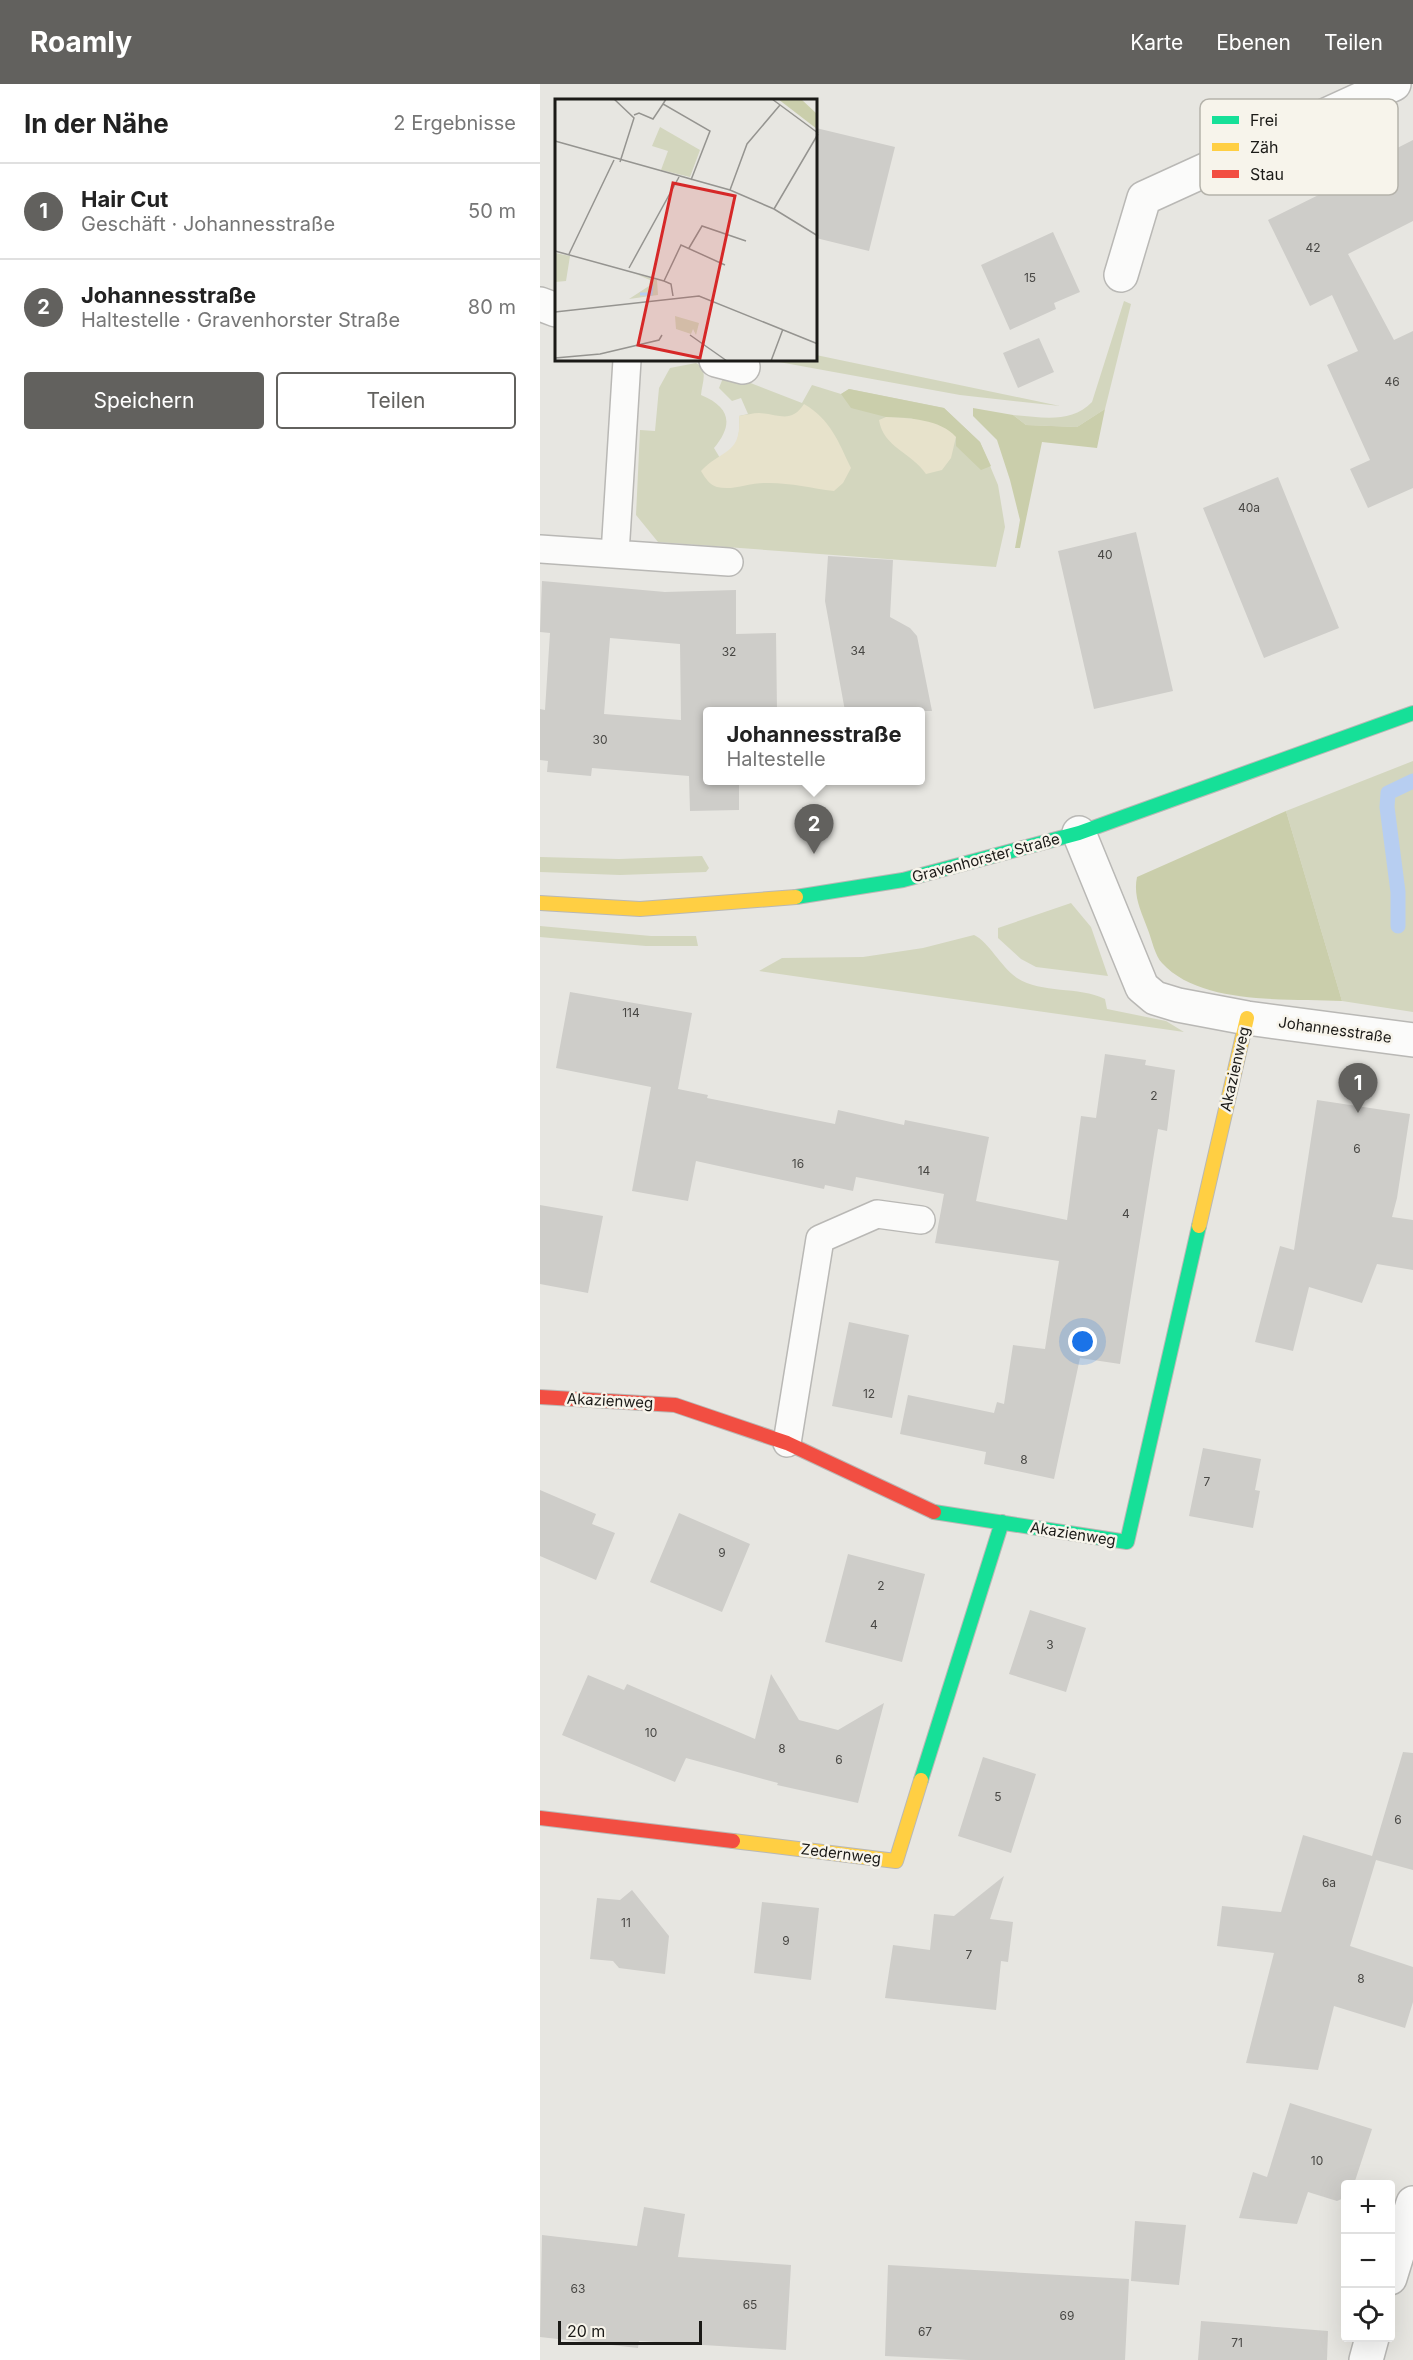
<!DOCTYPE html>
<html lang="de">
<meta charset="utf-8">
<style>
:root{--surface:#fff;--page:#f6f6f6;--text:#222;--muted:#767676;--line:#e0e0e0;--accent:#62615e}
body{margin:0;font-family:Inter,sans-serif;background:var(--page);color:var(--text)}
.controls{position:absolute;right:18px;bottom:18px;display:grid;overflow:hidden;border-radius:6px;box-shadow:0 6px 24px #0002}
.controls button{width:54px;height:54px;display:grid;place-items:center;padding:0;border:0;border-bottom:2px solid var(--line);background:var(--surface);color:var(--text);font:30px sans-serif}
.scale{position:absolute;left:18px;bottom:15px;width:144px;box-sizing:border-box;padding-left:6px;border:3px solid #1b1a17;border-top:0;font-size:16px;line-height:21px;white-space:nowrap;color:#1b1a17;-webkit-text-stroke:4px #f7f4eb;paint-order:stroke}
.you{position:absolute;left:543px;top:1258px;width:21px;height:21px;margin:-15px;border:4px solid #fff;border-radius:50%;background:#1a73e8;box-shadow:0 0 0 9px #1a73e833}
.badge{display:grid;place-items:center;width:39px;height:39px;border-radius:50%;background:var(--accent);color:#fff;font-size:20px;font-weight:700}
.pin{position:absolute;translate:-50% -50px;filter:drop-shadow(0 2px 3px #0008)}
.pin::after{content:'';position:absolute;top:32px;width:21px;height:18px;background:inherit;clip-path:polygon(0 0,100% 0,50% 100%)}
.popup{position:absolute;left:163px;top:623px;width:222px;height:78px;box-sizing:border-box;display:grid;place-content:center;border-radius:6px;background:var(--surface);filter:drop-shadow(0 2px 4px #0005);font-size:20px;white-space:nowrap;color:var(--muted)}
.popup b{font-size:22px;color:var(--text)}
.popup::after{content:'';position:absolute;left:50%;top:100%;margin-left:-12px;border:12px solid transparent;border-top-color:var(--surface)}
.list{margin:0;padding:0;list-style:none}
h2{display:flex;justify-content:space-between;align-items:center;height:78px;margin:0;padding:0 24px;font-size:26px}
h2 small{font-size:20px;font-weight:400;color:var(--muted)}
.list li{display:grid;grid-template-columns:39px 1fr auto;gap:18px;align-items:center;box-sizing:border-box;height:96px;padding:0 24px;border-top:2px solid var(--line)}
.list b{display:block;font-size:22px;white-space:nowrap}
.list p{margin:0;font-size:20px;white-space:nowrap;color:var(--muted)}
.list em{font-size:20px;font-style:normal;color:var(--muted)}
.actions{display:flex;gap:12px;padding:18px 24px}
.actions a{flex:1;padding:14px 0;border:2px solid var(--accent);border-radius:6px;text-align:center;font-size:21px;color:var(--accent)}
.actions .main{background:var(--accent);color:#fff}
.icon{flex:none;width:33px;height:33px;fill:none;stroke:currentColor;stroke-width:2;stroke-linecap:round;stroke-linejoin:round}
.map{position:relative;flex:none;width:873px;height:2276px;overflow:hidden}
header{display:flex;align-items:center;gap:36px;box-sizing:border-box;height:84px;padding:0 30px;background:var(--accent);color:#fff}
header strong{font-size:28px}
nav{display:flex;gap:33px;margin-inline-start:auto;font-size:21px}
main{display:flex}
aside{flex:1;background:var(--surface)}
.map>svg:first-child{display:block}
.green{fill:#d3d6be}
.forest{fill:#caceab}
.sand{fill:#e7e2cb}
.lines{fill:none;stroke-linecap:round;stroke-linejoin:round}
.stream{stroke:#b7cef1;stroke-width:15}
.building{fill:#cecdc9;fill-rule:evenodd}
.lane-casing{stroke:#b9b8b5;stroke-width:30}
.street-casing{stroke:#b9b8b5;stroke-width:36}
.fast-casing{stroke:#b9b8b5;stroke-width:16}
.slow-casing{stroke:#b9b8b5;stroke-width:16}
.jam-casing{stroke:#b9b8b5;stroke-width:16}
.lane{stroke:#fbfbfa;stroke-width:27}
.street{stroke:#fbfbfa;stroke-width:33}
.fast{stroke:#16e098;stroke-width:14}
.slow{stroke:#ffcf43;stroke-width:14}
.jam{stroke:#f24e42;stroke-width:14}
.labels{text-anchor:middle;stroke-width:5;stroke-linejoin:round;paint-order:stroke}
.number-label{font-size:12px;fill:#484744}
.street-label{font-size:15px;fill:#1b1a17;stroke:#f7f4eb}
.inset-river{fill:none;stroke:#b7cef1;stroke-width:3}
.inset-road{fill:none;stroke:#959490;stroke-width:1.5}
.view{fill:#d62828;fill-opacity:0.15;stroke:#d62828;stroke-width:3}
.inset-edge{fill:none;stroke:#1b1a17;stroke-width:3}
.key{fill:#f7f4eb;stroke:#b5b3ab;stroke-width:1.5}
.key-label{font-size:16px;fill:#1b1a17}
</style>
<header>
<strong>Roamly</strong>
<nav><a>Karte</a><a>Ebenen</a><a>Teilen</a></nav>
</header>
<main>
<aside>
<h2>In der Nähe<small>2 Ergebnisse</small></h2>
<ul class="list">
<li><span class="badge">1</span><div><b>Hair Cut</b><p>Geschäft · Johannesstraße</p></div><em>50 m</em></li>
<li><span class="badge">2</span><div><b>Johannesstraße</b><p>Haltestelle · Gravenhorster Straße</p></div><em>80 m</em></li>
</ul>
<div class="actions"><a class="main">Speichern</a><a>Teilen</a></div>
</aside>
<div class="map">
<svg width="873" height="2276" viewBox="0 0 873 2276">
<rect width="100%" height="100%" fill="#e7e6e1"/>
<!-- green -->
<path class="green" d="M 584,217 L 591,220 L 565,325 L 537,343 L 486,341 L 473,331 C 501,333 531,340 552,318 Z
M 276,271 L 520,322 L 420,311 L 228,276 L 276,276 Z
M 156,279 C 169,286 162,298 161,311 C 190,323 194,340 174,364 L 180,374 C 197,367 201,350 199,332 L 208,330 L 201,314 L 192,317 L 179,304 L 185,289 L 262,319 L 272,301 L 301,310 L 309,305 L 404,324 L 440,358 L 458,401 L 465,443 L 456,483 L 118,458 L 96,431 L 100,346 L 115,347 L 119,304 L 130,284 Z
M 873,677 L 873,928 L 802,917 L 746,727 Z
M 162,772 L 169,784 L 166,788 L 80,791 L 0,788 L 0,773 L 79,775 Z
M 531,819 L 551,843 L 568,892 L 496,883 L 481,875 L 458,854 L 458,844 Z
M 0,842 L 111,852 L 156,852 L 158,862 L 106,862 L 11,854 L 0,853 Z
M 434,851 C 449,858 460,882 477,894 C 502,910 538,902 565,915 L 567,925 L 626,937 L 644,948 L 219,887 L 242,874 L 323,873 L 383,864 Z"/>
<!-- forest -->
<path class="forest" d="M 309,305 L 404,324 L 440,358 L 451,382 L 441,386 L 416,362 L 416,353 L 371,334 L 346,333 L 311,324 L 301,310 Z
M 433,324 L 473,331 L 486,341 L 537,343 L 565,325 L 557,364 L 502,358 L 480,464 L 475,464 L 480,436 L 470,396 L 457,356 L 433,332 Z
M 746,727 L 802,917 C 749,914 661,922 622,879 C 615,872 612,856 608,846 C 601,827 593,812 597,793 Z"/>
<!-- sand -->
<path class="sand" d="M 264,320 C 291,336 298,357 311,384 L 303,399 L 294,407 C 270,404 248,398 224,399 C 209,399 192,407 177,403 C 170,401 165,394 161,387 C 182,365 202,371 199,332 C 206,331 213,329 219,329 C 239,330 251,340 264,320 Z
M 346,333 C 369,334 400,335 416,353 L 411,374 L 402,386 L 386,390 C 372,369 343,363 339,336 Z"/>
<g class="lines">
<!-- stream -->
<path class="stream" d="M 858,842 L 858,808 L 847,723 L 848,709 L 873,697"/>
</g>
<!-- building -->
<path class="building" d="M 276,44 L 355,63 L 329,167 L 276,154 Z
M 873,56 L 873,137 L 808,170 L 854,256 L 873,247 L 873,404 L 828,424 L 810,385 L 830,376 L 787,281 L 818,267 L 792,211 L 770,222 L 728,136 L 819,91 L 816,85 Z
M 513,148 L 540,208 L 514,219 L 516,225 L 470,246 L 441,181 Z
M 499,254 L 514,288 L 478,304 L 463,269 Z
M 738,393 L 799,544 L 724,574 L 663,424 Z
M 596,448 L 633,607 L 554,625 L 518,467 Z
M 288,472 L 353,476 L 350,533 L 370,544 L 377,552 L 392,627 L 305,627 L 285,517 Z
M 2,497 L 125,508 L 196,506 L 196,550 L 236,549 L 237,627 L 168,627 L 168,696 L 199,696 L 199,726 L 150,727 L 149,692 L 52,684 L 51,692 L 7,688 L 8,677 L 0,676 L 0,625 L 5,626 L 10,549 L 0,548 ZM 70,554 L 140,560 L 141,636 L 64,630 Z
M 30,908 L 152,929 L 138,1005 L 168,1011 L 167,1014 L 295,1040 L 298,1026 L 364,1041 L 365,1036 L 449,1053 L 436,1117 L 527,1136 L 541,1032 L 556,1034 L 565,970 L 606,976 L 605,981 L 635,986 L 627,1047 L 618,1045 L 580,1280 L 540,1274 L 514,1395 L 444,1380 L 446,1368 L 360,1350 L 368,1311 L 454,1329 L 457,1318 L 464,1320 L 473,1261 L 505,1265 L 519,1177 L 395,1159 L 404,1110 L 316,1093 L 313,1107 L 285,1101 L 284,1105 L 156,1077 L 148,1117 L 92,1107 L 111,1003 L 16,984 Z
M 777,1016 L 870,1030 L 857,1114 L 852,1133 L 873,1136 L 873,1186 L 837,1180 L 822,1219 L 769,1203 L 753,1267 L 715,1258 L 740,1162 L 754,1166 Z
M 0,1121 L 63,1132 L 48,1209 L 0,1200 Z
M 309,1238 L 369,1251 L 352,1334 L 292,1322 Z
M 663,1364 L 721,1375 L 715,1406 L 720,1407 L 713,1444 L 649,1432 Z
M 0,1406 L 56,1430 L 52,1440 L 75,1449 L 56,1496 L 0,1472 Z
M 139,1429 L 210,1460 L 182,1528 L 110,1498 Z
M 308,1470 L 385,1490 L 362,1578 L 285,1558 Z
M 490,1526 L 546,1544 L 526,1608 L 469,1590 Z
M 231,1590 L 259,1636 L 298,1646 L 344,1619 L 318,1719 L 237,1701 L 238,1699 L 146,1674 L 135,1698 L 22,1651 L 48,1591 L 84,1606 L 87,1600 L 215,1655 Z
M 863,1668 L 873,1669 L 873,1786 L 836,1776 L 810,1862 L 873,1883 L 873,1918 L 865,1944 L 794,1922 L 778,1986 L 706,1979 L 734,1869 L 677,1862 L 682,1822 L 741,1828 L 763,1751 L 832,1772 Z
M 443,1673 L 496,1690 L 471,1769 L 418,1752 Z
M 464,1792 L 450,1835 L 473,1838 L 468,1878 L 461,1877 L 456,1926 L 345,1914 L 353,1861 L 390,1866 L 394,1830 L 414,1832 Z
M 92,1806 L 129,1852 L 125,1890 L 79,1884 L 73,1877 L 50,1875 L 57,1814 L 80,1816 Z
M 222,1818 L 279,1824 L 271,1896 L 214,1889 Z
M 750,2019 L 832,2045 L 814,2100 L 806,2100 L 806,2113 L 797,2117 L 768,2108 L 757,2140 L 699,2134 L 713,2088 L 727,2093 Z
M 104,2123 L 145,2130 L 138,2173 L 251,2181 L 246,2266 L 99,2257 L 98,2264 L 0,2253 L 2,2151 L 97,2162 Z
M 595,2137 L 646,2141 L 639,2201 L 591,2197 Z
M 348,2181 L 589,2195 L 585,2276 L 428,2276 L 345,2272 Z
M 661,2237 L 788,2247 L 787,2276 L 658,2276 Z"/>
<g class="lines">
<!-- lane casing -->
<g class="lane-casing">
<path id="lane" d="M 0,465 L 189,478
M 75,470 L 87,276
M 247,1359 L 280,1155 L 337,1130 L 381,1136"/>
</g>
<!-- street casing -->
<g class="street-casing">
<path id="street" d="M 581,191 L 604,114 L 854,0
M 0,220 L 16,226
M 176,276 L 203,283
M 539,749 L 602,903 L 615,914 L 638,921 L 707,934 L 873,956
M 850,2194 L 873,2119
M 826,2276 L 832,2254"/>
</g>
<!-- fast casing -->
<g class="fast-casing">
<path id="fast" d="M 256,813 L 363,796 L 539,749 L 873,629
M 394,1428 L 587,1458 L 659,1142
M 381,1696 L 462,1438"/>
</g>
<!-- slow casing -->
<g class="slow-casing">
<path id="slow" d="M 0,819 L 100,825 L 256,813
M 659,1142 L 707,934
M 193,1757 L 356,1777 L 381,1696"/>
</g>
<!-- jam casing -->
<g class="jam-casing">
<path id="jam" d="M 0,1313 L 135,1321 L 247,1359 L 394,1428
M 0,1734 L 193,1757"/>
</g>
<!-- lane -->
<use href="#lane" class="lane"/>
<!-- street -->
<use href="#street" class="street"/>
<!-- fast -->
<use href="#fast" class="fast"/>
<!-- slow -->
<use href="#slow" class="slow"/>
<!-- jam -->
<use href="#jam" class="jam"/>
</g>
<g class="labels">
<!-- number labels -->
<g class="number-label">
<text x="773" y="168">42</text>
<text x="490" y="198">15</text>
<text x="852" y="302">46</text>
<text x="709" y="428">40a</text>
<text x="565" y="475">40</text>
<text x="318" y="571">34</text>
<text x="189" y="572">32</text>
<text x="60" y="660">30</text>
<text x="91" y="933">114</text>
<text x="614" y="1016">2</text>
<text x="817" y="1069">6</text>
<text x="258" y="1084">16</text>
<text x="384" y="1091">14</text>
<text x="586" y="1134">4</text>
<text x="329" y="1314">12</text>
<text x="484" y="1380">8</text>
<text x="667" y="1402">7</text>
<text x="182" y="1473">9</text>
<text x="341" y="1506">2</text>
<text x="334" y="1545">4</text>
<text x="510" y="1565">3</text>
<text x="111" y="1653">10</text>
<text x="242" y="1669">8</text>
<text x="299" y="1680">6</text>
<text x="458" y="1717">5</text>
<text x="858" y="1740">6</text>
<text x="789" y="1803">6a</text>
<text x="86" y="1843">11</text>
<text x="246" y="1861">9</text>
<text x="429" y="1875">7</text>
<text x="821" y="1899">8</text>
<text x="777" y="2081">10</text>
<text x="38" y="2209">63</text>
<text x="210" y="2225">65</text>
<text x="527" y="2236">69</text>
<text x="385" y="2252">67</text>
<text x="697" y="2263">71</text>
</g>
<!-- street labels -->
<g class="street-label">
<text transform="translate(446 774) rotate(-15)" y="5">Gravenhorster Straße</text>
<text transform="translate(795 946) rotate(8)" y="5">Johannesstraße</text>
<text transform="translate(695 985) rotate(-77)" y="5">Akazienweg</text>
<text transform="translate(70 1317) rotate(3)" y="5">Akazienweg</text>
<text transform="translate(533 1450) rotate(9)" y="5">Akazienweg</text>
<text transform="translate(301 1770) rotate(7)" y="5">Zedernweg</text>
</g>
</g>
<!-- overview -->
<g transform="translate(15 15)">
<rect width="262" height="262" fill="#e7e6e1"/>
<path d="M 105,28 L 145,51 L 135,78 L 106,71 L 113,52 L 97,47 ZM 0,154 L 15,157 L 11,182 L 0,183 ZM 81,175 L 102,181 L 103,196 L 74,200 L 94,187 L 95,181 ZM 120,217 L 144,224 L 141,236 L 138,230 L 136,235 L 121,230 Z" fill="#d3d6be"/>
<path d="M 223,0 L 246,0 L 262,15 L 262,30 Z" fill="#caceab"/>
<path class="inset-river" d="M 85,195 L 96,195 L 97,186"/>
<path class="inset-road" d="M 59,0 L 79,19 L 65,63M 111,0 L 108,5 L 155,32 L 136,81M 217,0 L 263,34M 79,16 L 84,14 L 98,20 L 108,5M 0,42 L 175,91 L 219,110 L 263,137M 175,91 L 192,45 L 225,6M 219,110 L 263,35M 134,149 L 147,127 L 191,142M 0,152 L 109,182 L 116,185 L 118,197M 14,155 L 59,61M 74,169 L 124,78M 109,182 L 126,146 L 170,166M 0,213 L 144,197 L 263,245M 135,236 L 172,262M 0,259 L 45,255 L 104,241 L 107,236M 216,262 L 228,230"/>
<path class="view" d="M 118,84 L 180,97 L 145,259 L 83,246 Z"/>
<rect width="262" height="262" class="inset-edge"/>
</g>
<!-- legend -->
<rect x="660" y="15" width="198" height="96" rx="9" class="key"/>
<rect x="672" y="32" width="27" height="8" fill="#16e098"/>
<rect x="672" y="59" width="27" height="8" fill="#ffcf43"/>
<rect x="672" y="86" width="27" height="8" fill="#f24e42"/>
<g class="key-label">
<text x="710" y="42">Frei</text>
<text x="710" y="69">Zäh</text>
<text x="710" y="96">Stau</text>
</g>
</svg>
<div class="controls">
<button>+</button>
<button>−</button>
<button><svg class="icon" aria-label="locate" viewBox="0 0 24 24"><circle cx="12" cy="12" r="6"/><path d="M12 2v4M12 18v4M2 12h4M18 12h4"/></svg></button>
</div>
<div class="scale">20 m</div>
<div class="you"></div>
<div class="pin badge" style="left:818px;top:1029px">1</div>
<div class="pin badge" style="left:274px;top:770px">2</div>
<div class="popup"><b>Johannesstraße</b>Haltestelle</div>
</div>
</main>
